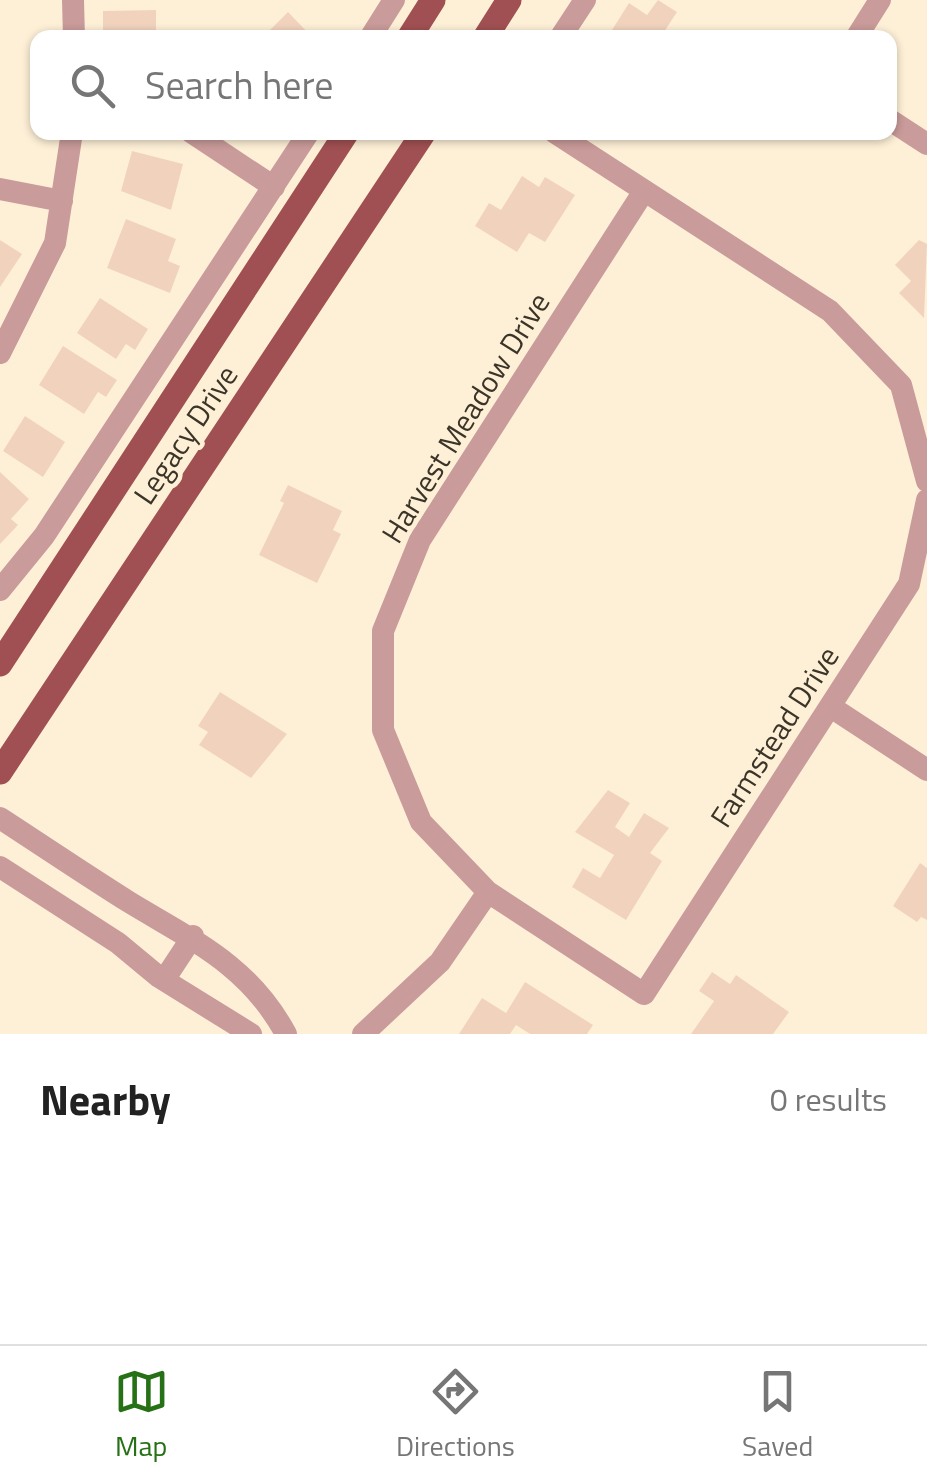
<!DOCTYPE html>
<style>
:root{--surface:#fff;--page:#f2f2f2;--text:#222;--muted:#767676;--line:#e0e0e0;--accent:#267115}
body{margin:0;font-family:"Titillium Web",sans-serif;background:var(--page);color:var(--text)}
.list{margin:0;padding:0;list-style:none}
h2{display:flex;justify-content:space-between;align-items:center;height:130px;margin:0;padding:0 40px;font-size:42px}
h2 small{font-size:32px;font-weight:400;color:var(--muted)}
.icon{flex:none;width:55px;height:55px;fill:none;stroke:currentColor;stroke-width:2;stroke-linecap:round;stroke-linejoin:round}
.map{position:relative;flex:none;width:927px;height:1034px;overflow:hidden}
.search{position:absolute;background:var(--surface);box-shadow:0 2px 8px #0004;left:30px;right:30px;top:30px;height:110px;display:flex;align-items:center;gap:25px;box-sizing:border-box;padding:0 35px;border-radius:20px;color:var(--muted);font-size:38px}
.sheet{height:310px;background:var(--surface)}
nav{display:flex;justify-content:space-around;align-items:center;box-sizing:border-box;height:140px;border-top:2px solid var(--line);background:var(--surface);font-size:28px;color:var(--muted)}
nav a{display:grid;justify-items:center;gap:5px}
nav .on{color:var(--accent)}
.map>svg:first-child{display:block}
.building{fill:#f1d3bd}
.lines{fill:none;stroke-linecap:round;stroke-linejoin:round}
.minor{stroke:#c99b9a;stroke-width:22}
.major{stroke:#a05052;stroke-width:25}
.labels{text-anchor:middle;stroke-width:9;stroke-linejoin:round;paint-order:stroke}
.street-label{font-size:30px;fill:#3b3428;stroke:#fef0d7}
</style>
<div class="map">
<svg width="927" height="1034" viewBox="0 0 927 1034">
<rect width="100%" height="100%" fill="#fef0d7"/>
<!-- building -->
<path class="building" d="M 658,0 L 677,12 L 660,38 L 607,38 L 629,3 L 647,15 Z
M 156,10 L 156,38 L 103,38 L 103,11 Z
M 288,12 L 313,38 L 271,38 L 267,33 Z
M 132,151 L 183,164 L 171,210 L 121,191 Z
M 522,176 L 539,187 L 545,177 L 575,195 L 545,242 L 529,233 L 517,252 L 475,226 L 489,203 L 501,210 Z
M 126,219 L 176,239 L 168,261 L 180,266 L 170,293 L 107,268 Z
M 0,240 L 22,254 L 0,287 Z
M 919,240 L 927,244 L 924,318 L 899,293 L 911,281 L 895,265 Z
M 100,298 L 148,329 L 135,350 L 126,344 L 116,359 L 77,333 Z
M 63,346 L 117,380 L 106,397 L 98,392 L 84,414 L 39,385 Z
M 25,416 L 65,442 L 43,477 L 3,451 Z
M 0,472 L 29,499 L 11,519 L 18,525 L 0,544 Z
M 288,485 L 342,511 L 333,530 L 341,534 L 317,583 L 259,555 L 284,503 L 280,501 Z
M 220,692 L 287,734 L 251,778 L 199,745 L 208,732 L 198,726 Z
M 608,790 L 630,803 L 615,827 L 629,837 L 644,813 L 669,828 L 650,853 L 662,861 L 626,920 L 572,887 L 583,868 L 600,878 L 614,855 L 575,832 Z
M 920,863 L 927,868 L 927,920 L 921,917 L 917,922 L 893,906 Z
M 712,972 L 730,984 L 736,975 L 789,1012 L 773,1034 L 691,1034 L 714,1001 L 699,991 Z
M 525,982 L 593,1025 L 587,1034 L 530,1034 L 516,1025 L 510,1034 L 459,1034 L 482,998 L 506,1013 Z"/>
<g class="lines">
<!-- minor -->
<path class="minor" d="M 73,0 L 74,38
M 370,38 L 394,0
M 560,38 L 585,0
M 856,38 L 880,0
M 890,120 L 927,144
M 191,132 L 274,187
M 554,132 L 830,311 L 901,385 L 927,481
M 0,189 L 62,201
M 644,191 L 420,540 L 383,631 L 383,730 L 421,822 L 488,892 L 644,994 L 909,584 L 927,500
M 0,353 L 55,243 L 72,132
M 0,590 L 44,536 L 309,132
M 831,707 L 927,770
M 0,818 C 43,846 86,875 129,902 C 193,941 248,964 286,1034
M 0,867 L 118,943 L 159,977 L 251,1034
M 164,980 L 193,936
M 363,1034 L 440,962 L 488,892"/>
<!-- major -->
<path class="major" d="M 409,38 L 433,0
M 485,38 L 509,0
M 0,664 L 347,132
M 0,772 L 424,132"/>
</g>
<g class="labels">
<!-- street labels -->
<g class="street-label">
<text transform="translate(466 418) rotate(-58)" y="10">Harvest Meadow Drive</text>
<text transform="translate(186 435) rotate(-56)" y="10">Legacy Drive</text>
<text transform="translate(775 737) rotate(-57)" y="10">Farmstead Drive</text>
</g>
</g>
</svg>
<div class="search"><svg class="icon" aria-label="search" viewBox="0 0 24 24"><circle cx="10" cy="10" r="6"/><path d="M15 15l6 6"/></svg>Search here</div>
</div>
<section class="sheet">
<h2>Nearby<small>0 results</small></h2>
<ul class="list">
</ul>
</section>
<nav>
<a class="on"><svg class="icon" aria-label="map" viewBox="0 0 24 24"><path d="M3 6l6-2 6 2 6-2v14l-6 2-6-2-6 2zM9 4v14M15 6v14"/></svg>Map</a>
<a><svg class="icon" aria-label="directions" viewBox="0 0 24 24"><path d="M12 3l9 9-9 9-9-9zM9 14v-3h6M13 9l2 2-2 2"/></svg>Directions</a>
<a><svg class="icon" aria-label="saved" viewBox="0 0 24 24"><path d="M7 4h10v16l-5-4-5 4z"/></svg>Saved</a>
</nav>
